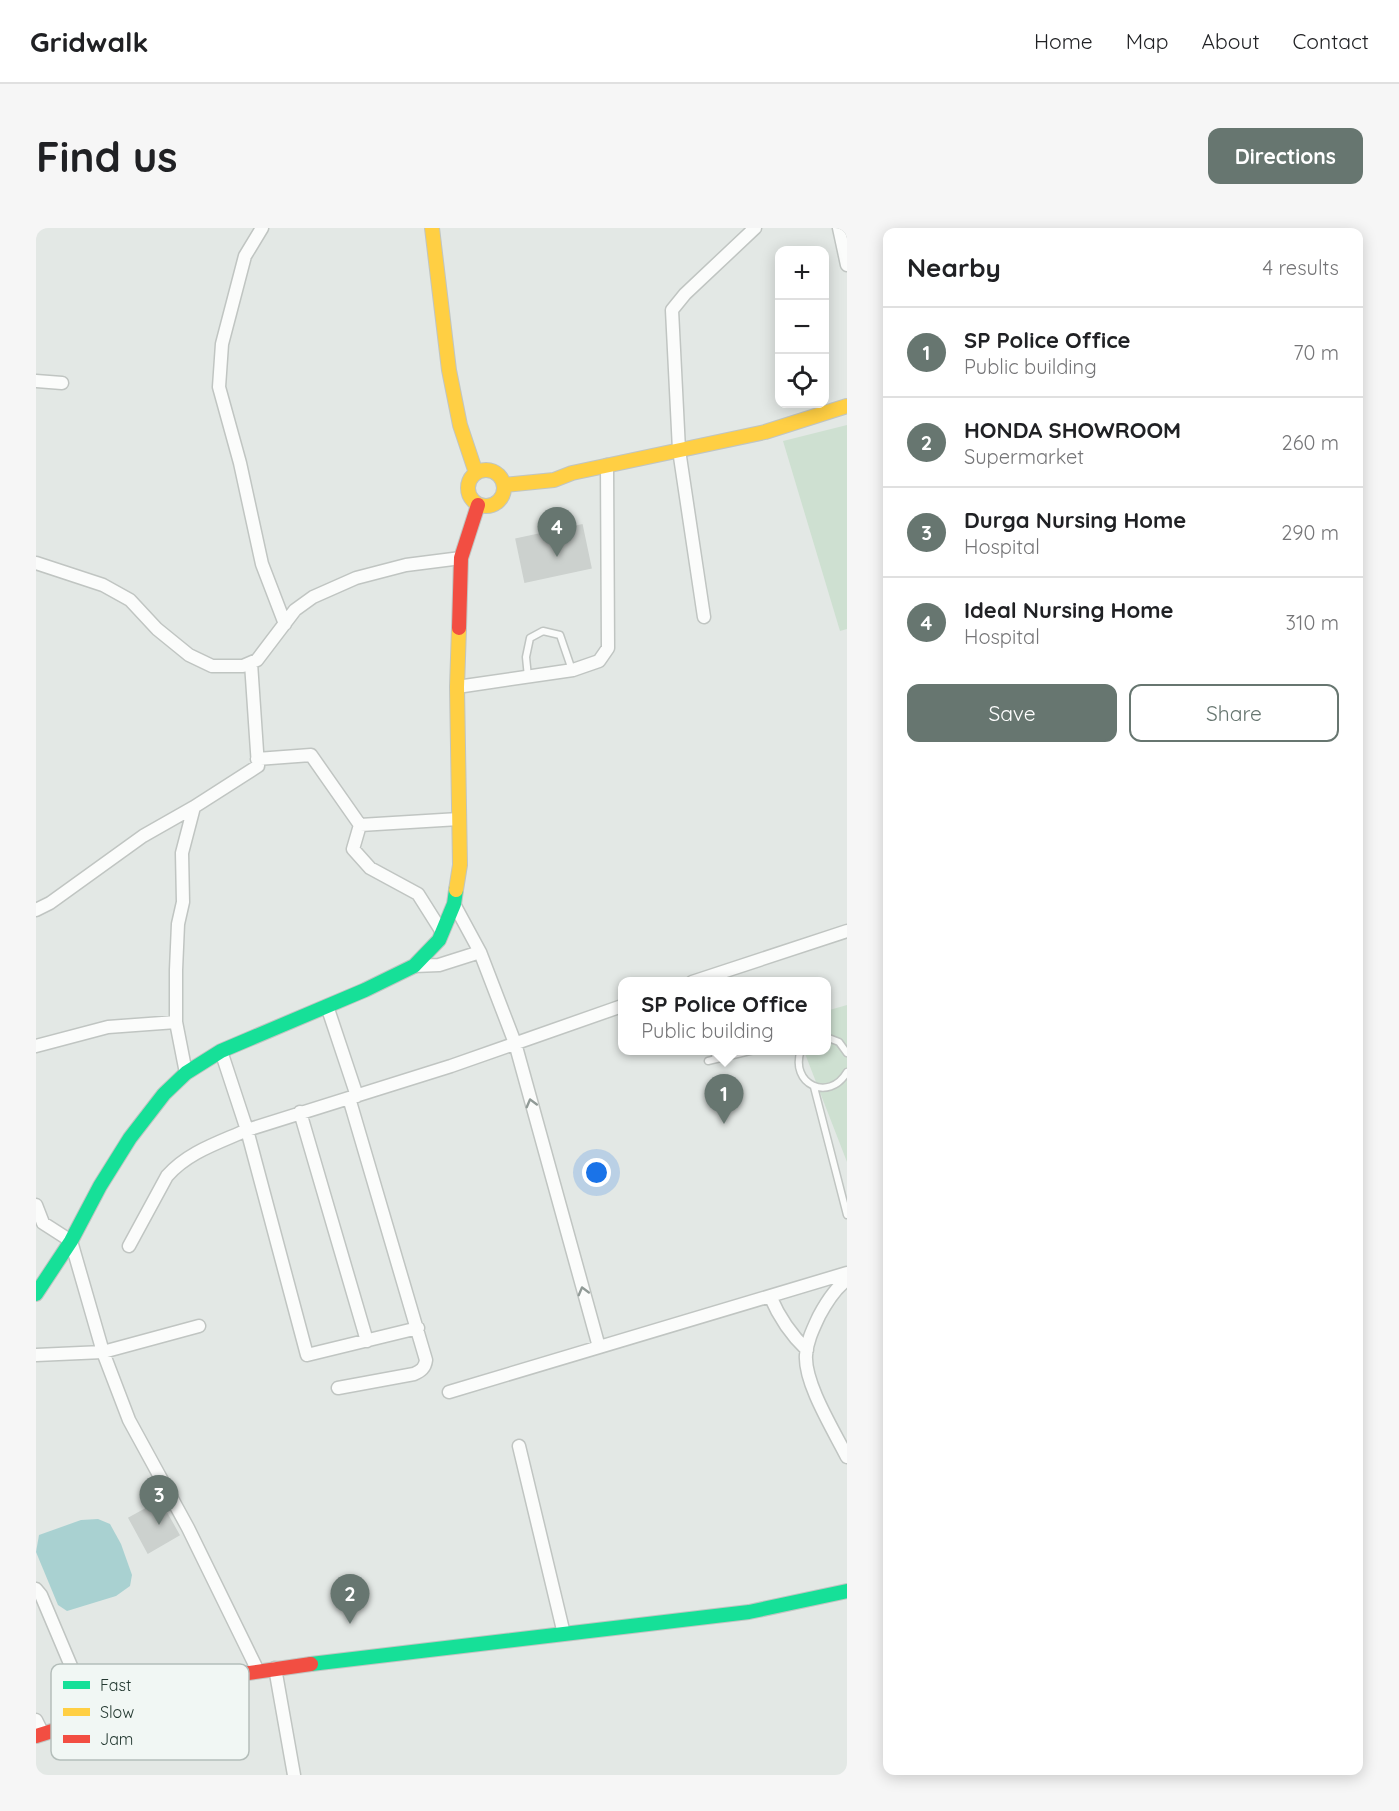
<!DOCTYPE html>
<meta charset="utf-8">
<style>
:root{--surface:#fff;--page:#f6f6f6;--text:#202124;--muted:#757577;--line:#e0e0e0;--accent:#677670}
body{margin:0;font-family:Quicksand,sans-serif;background:var(--page);color:var(--text)}
.controls{position:absolute;right:18px;top:18px;display:grid;overflow:hidden;border-radius:12px;box-shadow:0 3px 15px #0003}
.controls button{width:54px;height:54px;display:grid;place-items:center;padding:0;border:0;border-bottom:2px solid var(--line);background:var(--surface);color:var(--text);font:30px sans-serif}
.you{position:absolute;left:561px;top:945px;width:21px;height:21px;margin:-15px;border:4px solid #fff;border-radius:50%;background:#1a73e8;box-shadow:0 0 0 9px #1a73e833}
.badge{display:grid;place-items:center;width:39px;height:39px;border-radius:50%;background:var(--accent);color:#fff;font-size:20px;font-weight:700}
.pin{position:absolute;translate:-50% -50px;filter:drop-shadow(0 2px 3px #0008)}
.pin::after{content:'';position:absolute;top:32px;width:21px;height:18px;background:inherit;clip-path:polygon(0 0,100% 0,50% 100%)}
.popup{position:absolute;left:582px;top:749px;width:213px;height:78px;box-sizing:border-box;display:grid;place-content:center;border-radius:12px;background:var(--surface);filter:drop-shadow(0 2px 4px #0005);font-size:20px;white-space:nowrap;color:var(--muted)}
.popup b{font-size:22px;color:var(--text)}
.popup::after{content:'';position:absolute;left:50%;top:100%;margin-left:-12px;border:12px solid transparent;border-top-color:var(--surface)}
.list{margin:0;padding:0;list-style:none}
h2{display:flex;justify-content:space-between;align-items:center;height:78px;margin:0;padding:0 24px;font-size:26px}
h2 small{font-size:20px;font-weight:400;color:var(--muted)}
.list li{display:grid;grid-template-columns:39px 1fr auto;gap:18px;align-items:center;box-sizing:border-box;height:90px;padding:0 24px;border-top:2px solid var(--line)}
.list b{display:block;font-size:22px;white-space:nowrap}
.list p{margin:0;font-size:20px;white-space:nowrap;color:var(--muted)}
.list em{font-size:20px;font-style:normal;color:var(--muted)}
.actions{display:flex;gap:12px;padding:18px 24px}
.actions a{flex:1;padding:14px 0;border:2px solid var(--accent);border-radius:12px;text-align:center;font-size:21px;color:var(--accent)}
.actions .main{background:var(--accent);color:#fff}
.icon{flex:none;width:33px;height:33px;fill:none;stroke:currentColor;stroke-width:2;stroke-linecap:round;stroke-linejoin:round}
.map{position:relative;flex:none;width:811px;height:1547px;overflow:hidden;border-radius:12px}
header{display:flex;align-items:center;gap:36px;box-sizing:border-box;height:84px;padding:0 30px;background:var(--surface);border-bottom:2px solid var(--line)}
header strong{font-size:28px}
nav{display:flex;gap:33px;margin-inline-start:auto;font-size:21px}
.intro{display:flex;align-items:center;justify-content:space-between;box-sizing:border-box;height:144px;padding:0 36px}
h1{margin:0;font-size:42px}
.button{padding:15px 27px;border-radius:12px;background:var(--accent);color:#fff;font-size:21px;font-weight:700}
main{display:flex;gap:36px;padding:0 36px}
aside{flex:1;background:var(--surface);border-radius:12px;box-shadow:0 3px 15px #0003}
.map>svg:first-child{display:block}
.green{fill:#cee0d1}
.water{fill:#a9d1d1}
.building{fill:#ccd1ce;stroke:#ccd1ce;stroke-width:1.5}
.lines{fill:none;stroke-linecap:round;stroke-linejoin:round}
.lane-casing{stroke:#c0c5c2;stroke-width:9}
.street-casing{stroke:#c0c5c2;stroke-width:15}
.fast-casing{stroke:#c0c5c2;stroke-width:16}
.slow-casing{stroke:#c0c5c2;stroke-width:16}
.jam-casing{stroke:#c0c5c2;stroke-width:16}
.lane{stroke:#fbfcfb;stroke-width:6}
.street{stroke:#fbfcfb;stroke-width:12}
.fast{stroke:#16e098;stroke-width:14}
.slow{stroke:#ffcf43;stroke-width:14}
.jam{stroke:#f24e42;stroke-width:14}
.oneway{stroke:#909a96}
.key{fill:#f1f7f4;stroke:#b4beba;stroke-width:1.5}
.key-label{font-size:16px;fill:#243931}
</style>
<header>
<strong>Gridwalk</strong>
<nav><a>Home</a><a>Map</a><a>About</a><a>Contact</a></nav>
</header>
<div class="intro"><h1>Find us</h1><a class="button">Directions</a></div>
<main>
<div class="map">
<svg width="811" height="1547" viewBox="0 0 811 1547">
<rect width="100%" height="100%" fill="#e3e8e5"/>
<!-- green -->
<path class="green" d="M 811,197 L 811,401 L 804,403 L 747,213 Z
M 811,777 L 811,934 L 768,823 L 790,822 L 790,783 Z"/>
<!-- water -->
<path class="water" d="M 62,1291 L 74,1296 L 85,1316 L 96,1347 L 94,1358 L 80,1368 L 31,1383 L 22,1377 L 0,1324 L 3,1307 L 45,1292 Z"/>
<!-- building -->
<path class="building" d="M 546,297 L 555,340 L 489,354 L 480,311 Z
M 124,1273 L 143,1307 L 112,1325 L 93,1290 Z"/>
<g class="lines">
<!-- lane casing -->
<g class="lane-casing">
<path id="lane" d="M 492,449 L 490,429 L 494,410 L 507,403 L 524,407 L 536,442
M 790,809 L 803,814 L 811,825
M 678,822 L 680,831
M 765,822 C 753,856 793,875 811,844
M 672,833 L 718,822
M 778,859 L 811,987"/>
</g>
<!-- street casing -->
<g class="street-casing">
<path id="street" d="M 226,0 L 209,28 L 186,116 L 183,159 L 204,235 L 226,336 L 249,396
M 803,0 L 811,37
M 0,153 L 26,155
M 0,335 L 67,357 L 94,372 L 121,401 L 153,427 L 176,438 L 207,438 L 221,432 L 259,382 L 277,369 L 320,350 L 370,337 L 425,330
M 668,389 L 643,222 L 636,82 L 649,66 L 719,0
M 421,459 L 537,442 L 563,433 L 572,420 L 571,237
M 221,531 L 275,527 L 324,597 L 423,591
M 324,597 L 317,621 L 334,640 L 382,666 L 406,704
M 418,676 L 444,724 L 479,815 L 563,1119
M 0,682 L 14,675 L 107,608 L 158,579
M 378,738 L 403,737 L 444,724
M 656,754 L 811,703
M 291,778 L 321,868
M 0,818 L 72,799 L 140,794
M 185,823 L 211,902 L 415,838 L 586,778
M 150,845 L 140,794 L 140,742 L 142,696 L 147,674 L 146,625 L 158,579 L 222,538 L 215,435
M 264,884 L 331,1113
M 0,977 L 7,995 L 35,1013 L 67,1124 L 93,1192 L 152,1300 L 222,1443
M 93,1018 L 131,948 C 152,924 182,915 211,902 L 271,1127 L 382,1100
M 811,1052 C 799,1060 790,1075 783,1088 C 777,1101 771,1113 770,1127 C 768,1155 798,1203 811,1229
M 734,1068 C 743,1089 754,1106 771,1122
M 0,1127 L 67,1124 L 163,1098
M 302,1160 L 378,1146 C 385,1143 389,1140 390,1132 L 313,870
M 413,1164 L 811,1045
M 483,1218 L 528,1406
M 0,1361 L 5,1367 L 57,1490
M 239,1440 L 258,1547
M 0,1492 L 7,1506"/>
</g>
<!-- fast casing -->
<g class="fast-casing">
<path id="fast" d="M 0,1066 L 35,1013 L 64,958 L 94,910 L 128,866 L 150,845 L 185,823 L 329,762 L 378,738 L 403,712 L 418,676 L 420,662
M 275,1436 L 713,1384 L 811,1363"/>
</g>
<!-- slow casing -->
<g class="slow-casing">
<path id="slow" d="M 396,0 L 413,142 L 424,197 L 440,245
M432 260a18 18 0 1 1 36 0a18 18 0 1 1-36 0Z
M 468,257 L 518,252 L 536,245 L 729,204 L 811,178
M 420,662 L 424,637 L 421,459 L 423,400"/>
</g>
<!-- jam casing -->
<g class="jam-casing">
<path id="jam" d="M 423,400 L 425,330 L 442,277
M 0,1508 L 192,1448 L 275,1436"/>
</g>
<!-- lane -->
<use href="#lane" class="lane"/>
<!-- street -->
<use href="#street" class="street"/>
<!-- fast -->
<use href="#fast" class="fast"/>
<!-- slow -->
<use href="#slow" class="slow"/>
<!-- jam -->
<use href="#jam" class="jam"/>
</g>
<!-- one-way arrows -->
<defs><path id="oneway-chevron" d="M-2-3.5L2.5 0L-2 3.5" fill="none" stroke-width="1.6" stroke-linecap="round" stroke-linejoin="round" transform="scale(1.5)"/></defs>
<g class="oneway">
<use href="#oneway-chevron" transform="translate(495 875) rotate(-105)"/>
<use href="#oneway-chevron" transform="translate(547 1063) rotate(-105)"/>
</g>
<!-- legend -->
<rect x="15" y="1436" width="198" height="96" rx="9" class="key"/>
<rect x="27" y="1453" width="27" height="8" fill="#16e098"/>
<rect x="27" y="1480" width="27" height="8" fill="#ffcf43"/>
<rect x="27" y="1507" width="27" height="8" fill="#f24e42"/>
<g class="key-label">
<text x="64" y="1463">Fast</text>
<text x="64" y="1490">Slow</text>
<text x="64" y="1517">Jam</text>
</g>
</svg>
<div class="controls">
<button>+</button>
<button>−</button>
<button><svg class="icon" aria-label="locate" viewBox="0 0 24 24"><circle cx="12" cy="12" r="6"/><path d="M12 2v4M12 18v4M2 12h4M18 12h4"/></svg></button>
</div>
<div class="you"></div>
<div class="pin badge" style="left:688px;top:896px">1</div>
<div class="popup"><b>SP Police Office</b>Public building</div>
<div class="pin badge" style="left:314px;top:1396px">2</div>
<div class="pin badge" style="left:123px;top:1297px">3</div>
<div class="pin badge" style="left:521px;top:329px">4</div>
</div>
<aside>
<h2>Nearby<small>4 results</small></h2>
<ul class="list">
<li><span class="badge">1</span><div><b>SP Police Office</b><p>Public building</p></div><em>70 m</em></li>
<li><span class="badge">2</span><div><b>HONDA SHOWROOM</b><p>Supermarket</p></div><em>260 m</em></li>
<li><span class="badge">3</span><div><b>Durga Nursing Home</b><p>Hospital</p></div><em>290 m</em></li>
<li><span class="badge">4</span><div><b>Ideal Nursing Home</b><p>Hospital</p></div><em>310 m</em></li>
</ul>
<div class="actions"><a class="main">Save</a><a>Share</a></div>
</aside>
</main>
